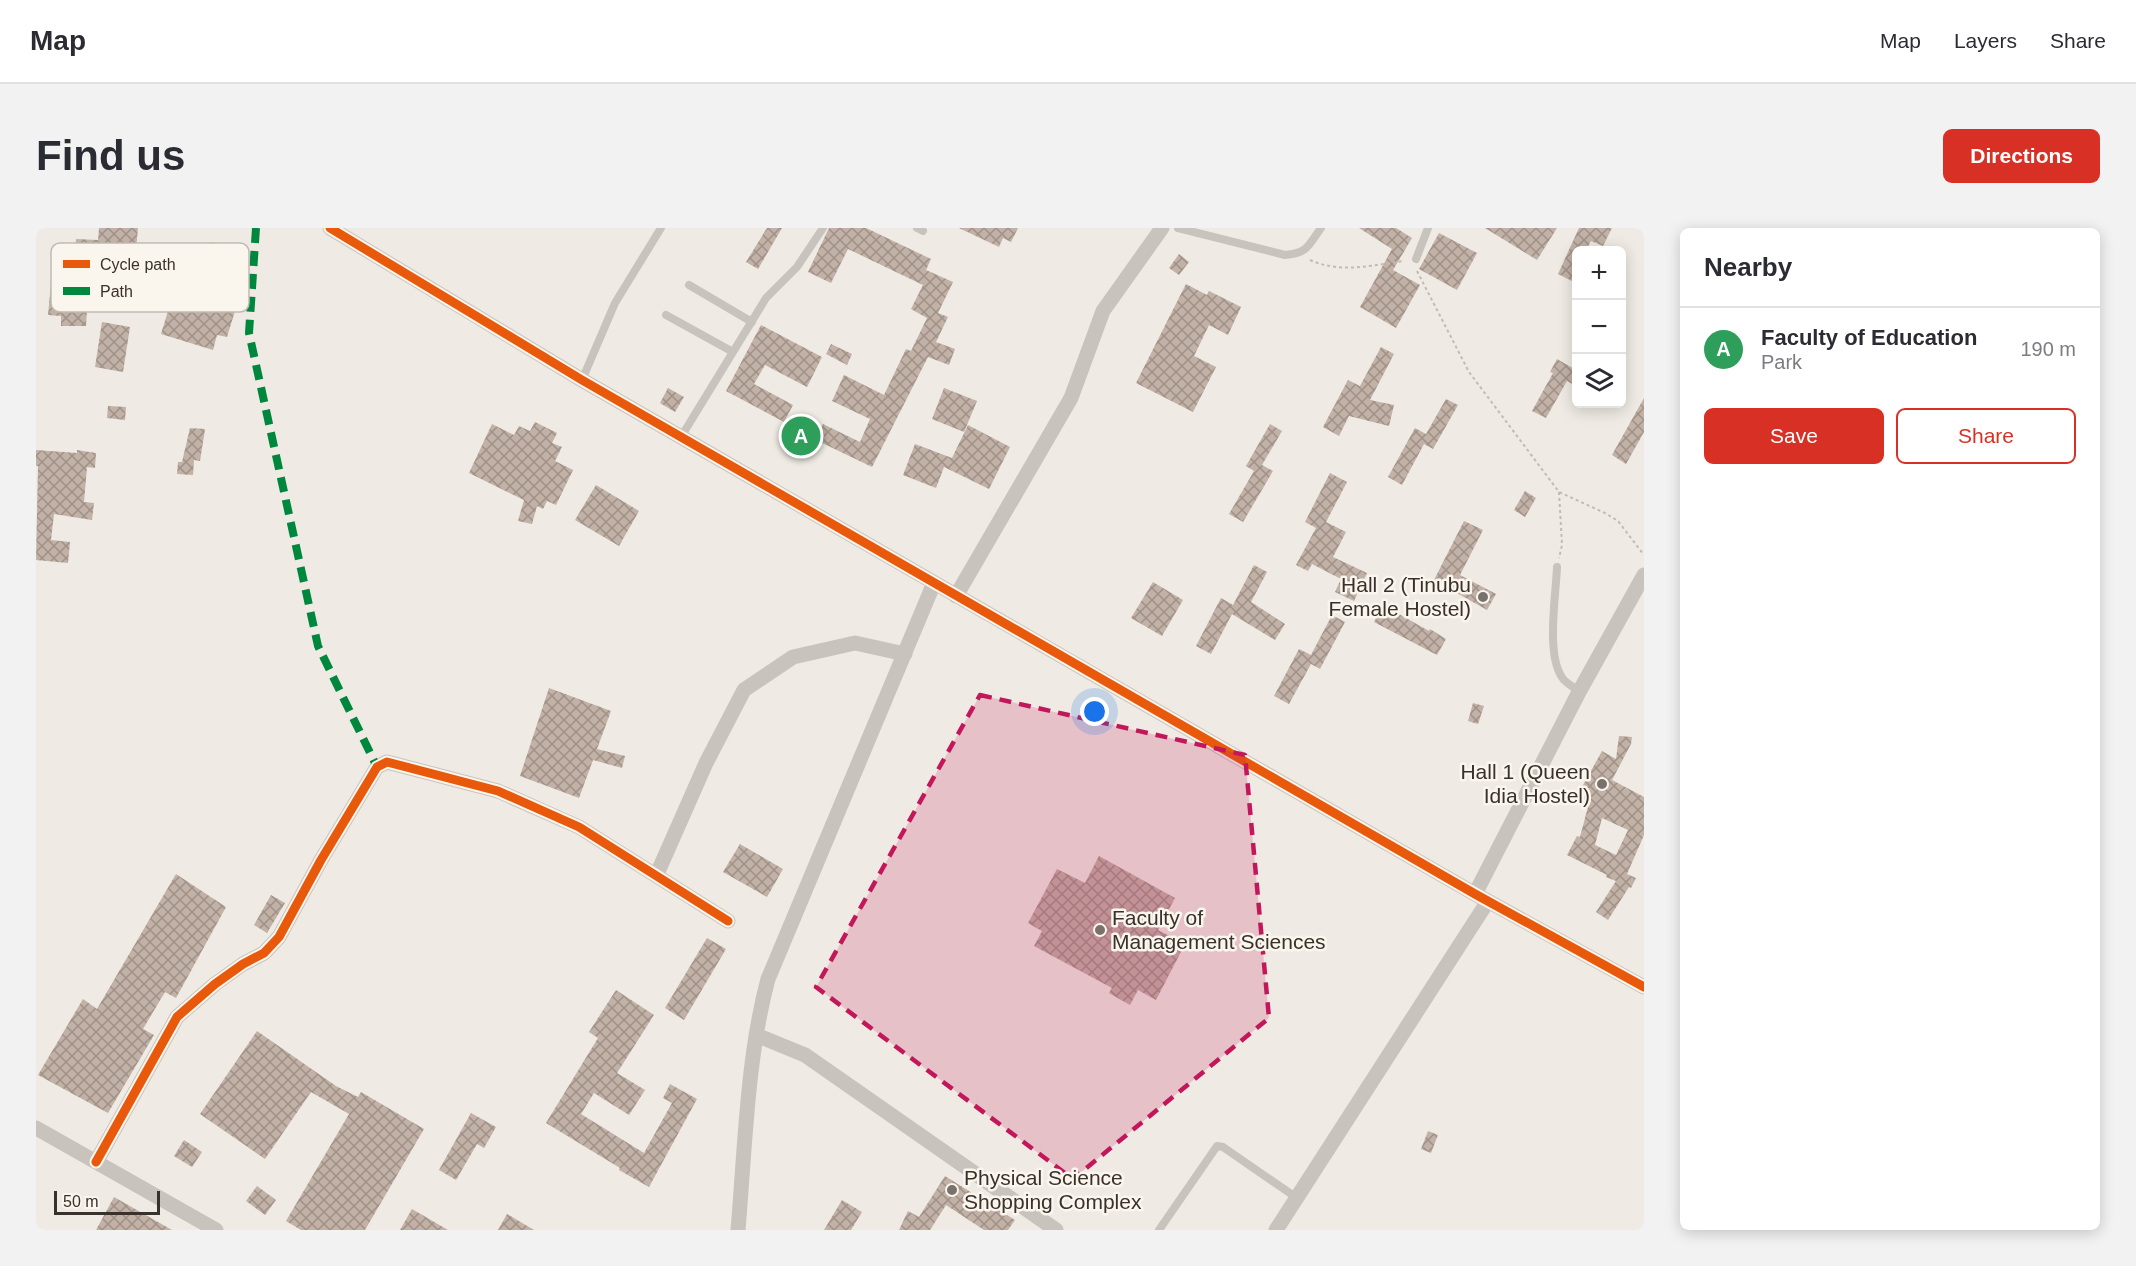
<!DOCTYPE html>
<meta charset="utf-8">
<style>
:root{--surface:#fff;--page:#f2f2f3;--text:#2b2b33;--muted:#7c7c81;--line:#e1e1e2;--accent:#d93025}
body{margin:0;font-family:Arial,sans-serif;background:var(--page);color:var(--text)}
.controls{position:absolute;right:18px;top:18px;display:grid;overflow:hidden;border-radius:9px;box-shadow:0 3px 15px #0003}
.controls button{width:54px;height:54px;display:grid;place-items:center;padding:0;border:0;border-bottom:2px solid var(--line);background:var(--surface);color:var(--text);font:30px sans-serif}
.scale{position:absolute;left:18px;bottom:15px;width:106px;box-sizing:border-box;padding-left:6px;border:3px solid #39312b;border-top:0;font-size:16px;line-height:21px;white-space:nowrap;color:#39312b;-webkit-text-stroke:4px #faf5ed;paint-order:stroke}
.you{position:absolute;left:1059px;top:484px;width:21px;height:21px;margin:-15px;border:4px solid #fff;border-radius:50%;background:#1a73e8;box-shadow:0 0 0 9px #1a73e833}
.badge{display:grid;place-items:center;width:39px;height:39px;border-radius:50%;background:var(--accent);color:#fff;font-size:20px;font-weight:700}
.pin{position:absolute;translate:-50% -50%;border:3px solid #fff;box-shadow:0 2px 6px #0006}
.list{margin:0;padding:0;list-style:none}
h2{display:flex;justify-content:space-between;align-items:center;height:78px;margin:0;padding:0 24px;font-size:26px}
h2 small{font-size:20px;font-weight:400;color:var(--muted)}
.list li{display:grid;grid-template-columns:39px 1fr auto;gap:18px;align-items:center;box-sizing:border-box;height:84px;padding:0 24px;border-top:2px solid var(--line)}
.list b{display:block;font-size:22px;white-space:nowrap}
.list p{margin:0;font-size:20px;white-space:nowrap;color:var(--muted)}
.list em{font-size:20px;font-style:normal;color:var(--muted)}
.actions{display:flex;gap:12px;padding:18px 24px}
.actions a{flex:1;padding:14px 0;border:2px solid var(--accent);border-radius:9px;text-align:center;font-size:21px;color:var(--accent)}
.actions .main{background:var(--accent);color:#fff}
.icon{flex:none;width:33px;height:33px;fill:none;stroke:currentColor;stroke-width:2;stroke-linecap:round;stroke-linejoin:round}
.map{position:relative;flex:none;width:1608px;height:1002px;overflow:hidden;border-radius:9px}
header{display:flex;align-items:center;gap:36px;box-sizing:border-box;height:84px;padding:0 30px;background:var(--surface);border-bottom:2px solid var(--line)}
header strong{font-size:28px}
nav{display:flex;gap:33px;margin-inline-start:auto;font-size:21px}
.intro{display:flex;align-items:center;justify-content:space-between;box-sizing:border-box;height:144px;padding:0 36px}
h1{margin:0;font-size:42px}
.button{padding:15px 27px;border-radius:9px;background:var(--accent);color:#fff;font-size:21px;font-weight:700}
main{display:flex;gap:36px;padding:0 36px}
aside{flex:1;background:var(--surface);border-radius:9px;box-shadow:0 3px 15px #0003}
.map>svg:first-child{display:block}
.building{fill:url(#building-cross-hatch);fill-rule:evenodd}
.lines{fill:none;stroke-linecap:round;stroke-linejoin:round}
.path{stroke:#c1bbb5;stroke-width:2;stroke-dasharray:3 3;stroke-linecap:butt}
.lane{stroke:#c8c3bd;stroke-width:8}
.street{stroke:#c8c3bd;stroke-width:15}
.quiet{stroke:#00873e;stroke-width:8;stroke-dasharray:15 8;stroke-linecap:butt}
.cycleway-casing{stroke:#faf5ed;stroke-width:13}
.cycleway{stroke:#e8590c;stroke-width:9}
.marked{fill:#c2185b;fill-opacity:0.2;stroke:#c2185b;stroke-width:4.5;stroke-dasharray:12 8;stroke-linejoin:round}
.poi-dot{fill:#79726c;stroke:#faf5ed;stroke-width:2}
.labels{text-anchor:middle;stroke-width:5;stroke-linejoin:round;paint-order:stroke}
.poi-label{font-size:21px;fill:#39312b;stroke:#faf5ed;text-anchor:end}
.key{fill:#faf5ed;stroke:#c0bab3;stroke-width:1.5}
.key-label{font-size:16px;fill:#39312b}
</style>
<header>
<strong>Map</strong>
<nav><a>Map</a><a>Layers</a><a>Share</a></nav>
</header>
<div class="intro"><h1>Find us</h1><a class="button">Directions</a></div>
<main>
<div class="map">
<svg width="1608" height="1002" viewBox="0 0 1608 1002">
<defs>
<pattern id="building-cross-hatch" width="8" height="8" patternUnits="userSpaceOnUse" patternTransform="scale(1.5)"><rect width="8" height="8" fill="#c2b1a6"/><path d="M0 0l8 8M0 8l8-8" fill="none" stroke="#9f9187"/></pattern>
</defs>
<rect width="100%" height="100%" fill="#efebe4"/>
<!-- building -->
<path class="building" d="M 63,0 L 102,0 L 96,67 L 52,63 L 50,98 L 25,98 L 25,88 L 12,87 L 18,25 L 39,26 L 40,11 L 62,12 Z
M 731,0 L 746,0 L 722,41 L 710,34 Z
M 793,0 L 830,0 L 895,31 L 890,42 L 917,54 L 902,85 L 912,89 L 900,114 L 919,121 L 913,137 L 892,129 L 836,239 L 780,212 L 787,196 L 824,214 L 834,191 L 796,173 L 808,147 L 848,167 L 870,121 L 875,123 L 891,90 L 875,81 L 887,57 L 812,21 L 795,55 L 772,44 Z
M 923,0 L 982,0 L 975,14 L 967,10 L 963,19 Z
M 1323,0 L 1360,0 L 1376,10 L 1357,42 L 1384,57 L 1360,100 L 1324,79 L 1356,21 Z
M 1449,0 L 1521,0 L 1501,32 Z
M 1543,0 L 1576,0 L 1567,18 L 1555,13 L 1550,22 L 1540,22 L 1540,44 L 1536,53 L 1522,46 Z
M 1403,5 L 1441,25 L 1421,62 L 1383,41 Z
M 174,14 L 203,23 L 197,40 L 211,44 L 191,109 L 181,107 L 177,122 L 125,106 L 150,24 L 169,29 Z
M 1143,26 L 1153,34 L 1143,47 L 1133,40 Z
M 1150,56 L 1171,67 L 1173,63 L 1205,79 L 1192,107 L 1173,97 L 1158,128 L 1180,139 L 1157,184 L 1100,155 Z
M 66,94 L 94,99 L 87,144 L 59,139 Z
M 725,97 L 786,129 L 771,159 L 729,137 L 718,156 L 757,177 L 748,194 L 690,163 Z
M 795,116 L 816,126 L 811,137 L 790,126 Z
M 1345,119 L 1358,126 L 1334,172 L 1358,177 L 1353,198 L 1313,188 L 1303,208 L 1287,199 L 1312,152 L 1324,158 Z
M 1521,131 L 1540,142 L 1540,158 L 1531,153 L 1510,190 L 1496,183 L 1517,145 L 1514,144 Z
M 632,160 L 648,169 L 639,184 L 624,175 Z
M 908,160 L 941,173 L 928,204 L 896,191 Z
M 1608,170 L 1608,204 L 1590,236 L 1576,227 Z
M 1410,171 L 1422,177 L 1397,221 L 1388,216 L 1366,257 L 1352,249 L 1379,200 L 1390,206 Z
M 72,178 L 90,179 L 89,192 L 71,190 Z
M 499,194 L 521,205 L 516,215 L 526,219 L 519,233 L 537,242 L 520,277 L 511,273 L 507,281 L 501,278 L 496,296 L 482,293 L 488,272 L 433,245 L 456,196 L 478,207 L 483,198 L 494,203 Z
M 1234,196 L 1246,203 L 1226,237 L 1237,243 L 1207,294 L 1193,286 L 1218,243 L 1210,238 Z
M 932,197 L 974,219 L 953,261 L 908,239 L 900,260 L 867,247 L 879,216 L 916,230 Z
M 154,200 L 169,201 L 164,233 L 158,232 L 157,247 L 141,246 L 142,234 L 146,234 Z
M 0,222 L 41,225 L 41,222 L 60,225 L 59,240 L 51,239 L 48,274 L 58,275 L 56,292 L 18,286 L 15,312 L 34,314 L 32,335 L 0,332 L 2,238 L 0,238 Z
M 1294,245 L 1311,254 L 1290,294 L 1310,304 L 1297,329 L 1331,345 L 1318,373 L 1299,364 L 1305,351 L 1276,336 L 1272,343 L 1260,337 L 1280,300 L 1269,294 Z
M 560,257 L 603,283 L 583,318 L 539,292 Z
M 1489,263 L 1500,270 L 1489,289 L 1478,282 Z
M 1428,293 L 1447,302 L 1424,347 L 1460,366 L 1451,382 L 1398,352 Z
M 1218,337 L 1231,344 L 1215,374 L 1249,396 L 1239,412 L 1196,386 L 1175,426 L 1160,418 L 1185,370 L 1197,377 Z
M 1117,354 L 1147,372 L 1126,408 L 1095,390 Z
M 1347,377 L 1393,403 L 1394,401 L 1410,411 L 1401,427 L 1338,394 Z
M 1296,387 L 1309,394 L 1284,441 L 1275,436 L 1253,476 L 1238,468 L 1263,421 L 1275,427 Z
M 513,460 L 575,483 L 561,521 L 589,528 L 586,540 L 557,532 L 543,570 L 484,548 Z
M 1437,475 L 1448,478 L 1442,496 L 1432,493 Z
M 1583,508 L 1596,509 L 1595,516 L 1576,552 L 1608,569 L 1608,607 L 1591,646 L 1600,650 L 1595,660 L 1593,659 L 1572,692 L 1560,684 L 1580,653 L 1570,649 L 1571,647 L 1531,627 L 1541,608 L 1544,609 L 1553,575 L 1541,568 L 1566,523 L 1580,531 ZM 1566,590 L 1592,602 L 1580,627 L 1559,617 Z
M 704,616 L 747,641 L 731,669 L 687,644 Z
M 1063,628 L 1139,670 L 1122,702 L 1149,716 L 1120,772 L 1102,762 L 1094,777 L 1073,765 L 1076,760 L 998,718 L 1006,703 L 992,695 L 1021,641 L 1049,655 Z
M 140,646 L 190,679 L 140,770 L 129,764 L 107,801 L 118,807 L 72,885 L 2,847 L 47,771 L 61,781 Z
M 235,667 L 249,675 L 231,705 L 218,697 Z
M 671,710 L 690,721 L 648,792 L 629,780 Z
M 580,762 L 618,787 L 581,845 L 609,862 L 593,887 L 558,865 L 545,886 L 608,925 L 636,875 L 627,870 L 634,856 L 661,871 L 613,959 L 583,942 L 584,940 L 510,895 L 562,810 L 553,804 Z
M 221,803 L 300,858 L 322,869 L 325,864 L 388,901 L 329,1002 L 265,1002 L 250,993 L 313,886 L 275,864 L 229,931 L 164,886 Z
M 435,885 L 460,899 L 448,920 L 441,916 L 420,952 L 403,942 Z
M 1392,903 L 1402,907 L 1395,925 L 1385,921 Z
M 148,912 L 166,924 L 156,939 L 138,928 Z
M 909,948 L 979,992 L 972,1002 L 948,1002 L 910,977 L 894,1002 L 863,1002 L 872,983 L 883,989 Z
M 221,958 L 240,972 L 229,987 L 210,973 Z
M 78,969 L 136,1002 L 60,1002 Z
M 806,972 L 826,984 L 815,1002 L 788,1002 Z
M 376,981 L 412,1002 L 364,1002 Z
M 471,986 L 498,1002 L 462,1002 Z"/>
<g class="lines">
<!-- path -->
<path class="path" d="M 1274,32 C 1305,46 1336,37 1368,33
M 1381,43 L 1433,144 L 1523,264 L 1569,285 L 1582,293 L 1608,327
M 1523,264 L 1526,317 L 1523,330"/>
<!-- lane -->
<path class="lane" d="M 881,0 L 887,3
M 1142,0 L 1249,27 C 1272,25 1272,18 1285,0
M 1380,31 L 1392,0
M 653,57 L 716,94
M 630,87 L 697,124
M 546,152 L 579,75 L 625,0
M 645,209 L 730,70 L 761,39 L 787,0
M 1521,339 C 1520,368 1509,430 1528,452 C 1532,456 1539,460 1543,464
M 1123,1002 L 1181,918 L 1187,919 L 1261,970"/>
<!-- street -->
<path class="street" d="M 294,0 L 546,152 L 1439,666 L 1608,759
M 920,368 L 1035,170 L 1067,83 L 1126,0
M 621,646 L 670,535 L 708,462 L 757,429 L 819,415 L 869,426
M 1439,666 L 1543,464 L 1608,347
M 720,807 L 769,827 L 1020,1002
M 0,900 L 180,1002
M 60,934 L 141,789 L 179,756 L 207,736 L 228,725 L 243,709 L 285,632 L 341,539 L 351,534 L 462,563 L 543,599 L 692,693
M 702,1002 C 709,920 711,829 732,751 L 898,355
M 1240,1002 L 1452,673"/>
<!-- quiet -->
<path class="quiet" d="M 220,0 L 213,105 L 282,418 L 341,539"/>
<!-- cycleway casing -->
<g class="cycleway-casing">
<path id="cycleway" d="M 294,0 L 546,152 L 1439,666 L 1608,759
M 60,934 L 141,789 L 179,756 L 207,736 L 228,725 L 243,709 L 285,632 L 341,539 L 351,534 L 462,563 L 543,599 L 692,693"/>
</g>
<!-- cycleway -->
<use href="#cycleway" class="cycleway"/>
</g>
<!-- marked area -->
<path class="marked" d="M 944,467 L 1209,527 L 1233,790 L 1037,951 L 780,759 Z"/>
<!-- markers -->
<g class="poi-dot">
<circle cx="1447" cy="369" r="6"/>
<circle cx="1566" cy="556" r="6"/>
<circle cx="1064" cy="702" r="6"/>
<circle cx="916" cy="962" r="6"/>
</g>
<g class="labels">
<!-- poi labels -->
<g class="poi-label">
<text x="1435" y="364">Hall 2 (Tinubu<tspan x="1435" dy="24">Female Hostel)</tspan></text>
<text x="1554" y="551">Hall 1 (Queen<tspan x="1554" dy="24">Idia Hostel)</tspan></text>
<text x="1076" y="697" text-anchor="start">Faculty of<tspan x="1076" dy="24">Management Sciences</tspan></text>
<text x="928" y="957" text-anchor="start">Physical Science<tspan x="928" dy="24">Shopping Complex</tspan></text>
</g>
</g>
<!-- legend -->
<rect x="15" y="15" width="198" height="69" rx="9" class="key"/>
<rect x="27" y="32" width="27" height="8" fill="#e8590c"/>
<rect x="27" y="59" width="27" height="8" fill="#00873e"/>
<g class="key-label">
<text x="64" y="42">Cycle path</text>
<text x="64" y="69">Path</text>
</g>
</svg>
<div class="controls">
<button>+</button>
<button>−</button>
<button><svg class="icon" aria-label="layers" viewBox="0 0 24 24"><path d="M12 4l9 5-9 5-9-5zM3 14l9 5 9-5"/></svg></button>
</div>
<div class="scale">50 m</div>
<div class="you"></div>
<div class="pin badge" style="left:765px;top:208px;background:#2e9e5b">A</div>
</div>
<aside>
<h2>Nearby<small></small></h2>
<ul class="list">
<li><span class="badge" style="background:#2e9e5b">A</span><div><b>Faculty of Education</b><p>Park</p></div><em>190 m</em></li>
</ul>
<div class="actions"><a class="main">Save</a><a>Share</a></div>
</aside>
</main>
